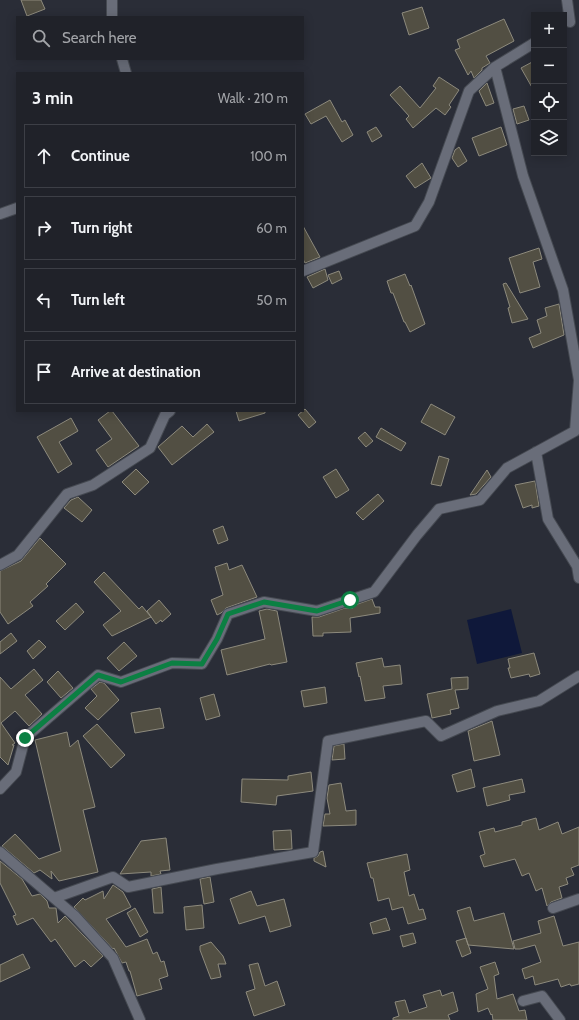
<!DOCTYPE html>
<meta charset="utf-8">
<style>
:root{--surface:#202229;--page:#2d2f35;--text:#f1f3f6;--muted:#a2a4a8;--line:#3d3f46}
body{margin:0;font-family:Cabin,sans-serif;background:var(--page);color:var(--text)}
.controls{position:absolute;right:12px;top:12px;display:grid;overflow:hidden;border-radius:0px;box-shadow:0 2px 10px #0003}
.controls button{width:36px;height:36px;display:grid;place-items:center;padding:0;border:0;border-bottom:1px solid var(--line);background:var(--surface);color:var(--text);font:20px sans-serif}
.stop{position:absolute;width:12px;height:12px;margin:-9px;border:3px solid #0b8043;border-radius:50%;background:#fff}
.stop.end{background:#0b8043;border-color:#fff;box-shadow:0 1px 4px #0008}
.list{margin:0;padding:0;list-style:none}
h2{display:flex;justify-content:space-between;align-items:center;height:52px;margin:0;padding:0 16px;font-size:17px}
h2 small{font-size:13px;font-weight:400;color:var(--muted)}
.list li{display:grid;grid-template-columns:26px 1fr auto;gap:12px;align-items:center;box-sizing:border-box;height:64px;margin:0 8px 8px;padding:0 8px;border:1px solid var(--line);border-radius:0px}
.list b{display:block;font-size:15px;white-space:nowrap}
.list em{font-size:13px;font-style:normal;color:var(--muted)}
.icon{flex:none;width:22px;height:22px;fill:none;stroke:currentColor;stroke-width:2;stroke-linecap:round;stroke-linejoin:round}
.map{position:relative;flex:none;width:579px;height:1020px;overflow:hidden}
.search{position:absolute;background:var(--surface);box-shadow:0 2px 10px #0003;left:16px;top:16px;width:288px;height:44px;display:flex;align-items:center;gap:10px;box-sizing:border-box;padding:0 14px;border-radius:0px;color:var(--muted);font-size:15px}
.panel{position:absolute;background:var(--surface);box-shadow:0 2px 10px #0003;left:16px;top:72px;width:288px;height:340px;border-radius:0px}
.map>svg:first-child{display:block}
.water{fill:#0f183a}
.building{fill:#524f43;stroke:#8d8a7d}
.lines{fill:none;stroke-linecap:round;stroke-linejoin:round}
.minor-casing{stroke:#454951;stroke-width:12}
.minor{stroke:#696d79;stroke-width:10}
.route{stroke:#0b8043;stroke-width:5}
</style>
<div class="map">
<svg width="579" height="1020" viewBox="0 0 579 1020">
<rect width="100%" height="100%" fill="#2a2d37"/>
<!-- water -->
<path class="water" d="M 511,609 L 522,653 L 477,664 L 467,620 Z"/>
<!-- building -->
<path class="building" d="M 21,0 L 41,0 L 45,9 L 27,16 Z
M 422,7 L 429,28 L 409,35 L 402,13 Z
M 504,19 L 514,41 L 486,56 L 490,63 L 482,68 L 482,70 L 474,78 L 471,71 L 468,75 L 455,50 L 460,48 L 457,40 Z
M 534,61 L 534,91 L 521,68 Z
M 439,77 L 459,90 L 449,105 L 451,107 L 445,115 L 436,108 L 413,128 L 406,119 L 409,116 L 390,95 L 400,86 L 420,108 L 436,88 L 433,86 Z
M 487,83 L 494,103 L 486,106 L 479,91 Z
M 330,100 L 342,122 L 345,120 L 353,135 L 342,142 L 326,116 L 311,124 L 305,114 Z
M 524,106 L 529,120 L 517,124 L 513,109 Z
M 376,127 L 382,136 L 372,142 L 367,132 Z
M 501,127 L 507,145 L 479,156 L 472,138 Z
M 459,147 L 467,161 L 458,167 L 452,158 L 455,150 Z
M 422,163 L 431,178 L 415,188 L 406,176 Z
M 303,226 L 320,257 L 305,263 L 303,259 Z
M 539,248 L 542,259 L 533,262 L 540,287 L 520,293 L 509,258 Z
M 325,269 L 328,280 L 313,288 L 307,277 Z
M 339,271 L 342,279 L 332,284 L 328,275 Z
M 405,274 L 410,286 L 411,285 L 425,324 L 410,332 L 405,322 L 404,322 L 393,293 L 391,293 L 387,281 Z
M 506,283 L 528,319 L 512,323 L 508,308 L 510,307 L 503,284 Z
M 559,304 L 564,335 L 533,348 L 529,338 L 541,333 L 537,320 L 547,316 L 545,308 Z
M 431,404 L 455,417 L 445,435 L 421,422 Z
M 305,409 L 316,422 L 309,428 L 298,415 Z
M 110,411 L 112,411 L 139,446 L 108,467 L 96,450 L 112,439 L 98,420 Z
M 236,411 L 265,411 L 265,413 L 239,421 Z
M 71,418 L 78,431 L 59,442 L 72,464 L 58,473 L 37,437 Z
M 207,424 L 214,432 L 172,465 L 158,447 L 182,426 L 193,437 Z
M 381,428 L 406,443 L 401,451 L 376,437 Z
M 365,432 L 373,441 L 366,447 L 358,438 Z
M 439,456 L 449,459 L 441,486 L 431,484 Z
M 136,469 L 149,482 L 135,495 L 122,482 Z
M 336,469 L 349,490 L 336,498 L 323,477 Z
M 487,470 L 491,477 L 476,494 L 470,495 Z
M 535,481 L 539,506 L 532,508 L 532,505 L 523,508 L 515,485 Z
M 378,494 L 384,501 L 363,520 L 356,513 Z
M 78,497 L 92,510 L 82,522 L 64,508 L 71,500 Z
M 223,526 L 228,540 L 218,544 L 213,530 Z
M 40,538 L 66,564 L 46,584 L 48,586 L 30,602 L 33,606 L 8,624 L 0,612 L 0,571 L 21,561 Z
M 227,563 L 229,570 L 242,565 L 257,597 L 226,608 L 221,613 L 217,615 L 211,600 L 223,595 L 215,567 Z
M 104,572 L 139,609 L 142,606 L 151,617 L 112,636 L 103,625 L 121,611 L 94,582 Z
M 372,599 L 375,607 L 380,607 L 380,613 L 350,618 L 351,632 L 323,633 L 323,636 L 313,636 L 312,617 L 319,617 L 345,608 L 353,608 L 352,606 Z
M 159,600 L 171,614 L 162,622 L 161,620 L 156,624 L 147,611 Z
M 76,603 L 84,612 L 65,630 L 56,621 Z
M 267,609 L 277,611 L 287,662 L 271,665 L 270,664 L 227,675 L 221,650 L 265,639 L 259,611 Z
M 11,633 L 17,641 L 0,654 L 0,642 Z
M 39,640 L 46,647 L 33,659 L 27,651 Z
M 124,642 L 137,656 L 119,671 L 107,658 Z
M 534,653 L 540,674 L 530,677 L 529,674 L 511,678 L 508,668 L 510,668 L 508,659 Z
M 382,658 L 384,667 L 400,665 L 402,684 L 383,686 L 385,698 L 365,701 L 360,676 L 359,677 L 356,663 Z
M 34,669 L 43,680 L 25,695 L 42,714 L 29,726 L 15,711 L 1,723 L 15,743 L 12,745 L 14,745 L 8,765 L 0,757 L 0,677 L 11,689 Z
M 58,671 L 73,688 L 61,698 L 47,682 Z
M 468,677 L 468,689 L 455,690 L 459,708 L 450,710 L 451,714 L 432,718 L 427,694 L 452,689 L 451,678 Z
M 100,682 L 104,683 L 119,700 L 98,720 L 85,708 L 97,696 L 91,689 Z
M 325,687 L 327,703 L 304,707 L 301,691 Z
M 214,694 L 220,716 L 206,720 L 200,698 Z
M 160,708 L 164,728 L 135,733 L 131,713 Z
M 492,721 L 500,755 L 474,761 L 468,731 Z
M 97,724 L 125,755 L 111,768 L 83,736 Z
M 67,732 L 70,747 L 78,740 L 95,807 L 83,810 L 98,872 L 59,881 L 51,871 L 52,879 L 40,870 L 34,873 L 2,846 L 15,834 L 39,859 L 61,851 L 35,740 Z
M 344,744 L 345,759 L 332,760 L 334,746 Z
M 471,769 L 475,787 L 457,792 L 452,775 Z
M 311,772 L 313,791 L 277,796 L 276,805 L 241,802 L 242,779 L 288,780 L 288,776 Z
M 522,779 L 525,792 L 509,795 L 510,800 L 487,806 L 483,788 Z
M 341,783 L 346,811 L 356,810 L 356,825 L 323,826 L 325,814 L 330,814 L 327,798 L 329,785 Z
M 536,818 L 539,830 L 558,822 L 562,834 L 579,827 L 579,865 L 571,868 L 574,875 L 566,878 L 568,884 L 559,887 L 562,898 L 551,902 L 547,906 L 542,888 L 536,891 L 529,873 L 522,876 L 515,859 L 484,867 L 480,856 L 485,854 L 479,832 L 494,828 L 495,832 L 522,825 L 522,822 Z
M 291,830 L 292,849 L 274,850 L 273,831 Z
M 166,838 L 170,870 L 160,871 L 161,874 L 151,876 L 151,872 L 120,874 L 141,841 Z
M 323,851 L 326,867 L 314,861 L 314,858 L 318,856 L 320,852 Z
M 407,854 L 410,870 L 404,872 L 409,896 L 414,894 L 419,910 L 423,909 L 426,919 L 408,924 L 403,907 L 392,910 L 389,898 L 378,901 L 373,878 L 371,878 L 367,863 Z
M 0,861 L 22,879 L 32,896 L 40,894 L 47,901 L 49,908 L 56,908 L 58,923 L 65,916 L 103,956 L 91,967 L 84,960 L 75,967 L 55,939 L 51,942 L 33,918 L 17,925 L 13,916 L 16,915 L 0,883 Z
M 210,877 L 214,902 L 204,904 L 200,879 Z
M 113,885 L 123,892 L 131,907 L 106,919 L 126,947 L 147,939 L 153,954 L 157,952 L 161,962 L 164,961 L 168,976 L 159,979 L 162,989 L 137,996 L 130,971 L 129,971 L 126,962 L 122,963 L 114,948 L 113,949 L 74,907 L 83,898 L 85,900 L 103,891 L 104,899 Z
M 161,887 L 163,913 L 154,913 L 152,889 Z
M 251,891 L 257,906 L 284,899 L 291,926 L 270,932 L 265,916 L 239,924 L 230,899 Z
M 202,905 L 204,928 L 186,930 L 184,907 Z
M 470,907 L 474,921 L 504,913 L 514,949 L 468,945 L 457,911 Z
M 135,908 L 148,932 L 140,937 L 127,913 Z
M 554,916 L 563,946 L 579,942 L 579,984 L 571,986 L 570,984 L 561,987 L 558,979 L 535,985 L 533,976 L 525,979 L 522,969 L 541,962 L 535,945 L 520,949 L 515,949 L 513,941 L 541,933 L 538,921 Z
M 386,918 L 390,930 L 373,934 L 370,923 Z
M 413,933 L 416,943 L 403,947 L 400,936 Z
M 466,938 L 471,953 L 462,957 L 456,941 Z
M 211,942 L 223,956 L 226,964 L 218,964 L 221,977 L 211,979 L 200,950 L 200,946 Z
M 23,954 L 30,968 L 0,982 L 0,965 Z
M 495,962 L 499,974 L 494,976 L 497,999 L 513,994 L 519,1011 L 525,1010 L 527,1020 L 493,1020 L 492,1014 L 491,1015 L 488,1008 L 478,1012 L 476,994 L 488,989 L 480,967 Z
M 258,963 L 265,986 L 277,981 L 285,1005 L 254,1016 L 246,992 L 255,989 L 249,965 Z
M 440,990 L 442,996 L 453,992 L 458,1011 L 448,1015 L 450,1020 L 393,1020 L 393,1018 L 399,1016 L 395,1002 L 405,1000 L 409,1013 L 427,1007 L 423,995 Z"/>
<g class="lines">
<!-- minor casing -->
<g class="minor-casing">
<path id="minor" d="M 567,0 L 570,22
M 112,17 L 112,0
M 122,59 L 126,73
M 0,214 L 17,208
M 303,271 L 415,226 L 429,202 L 469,91 L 495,67 L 534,43
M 536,452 L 548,519 L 577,566 L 579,578
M 0,565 L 18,555 L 67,494 L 93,485 L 150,448 L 165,415 L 170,411
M 0,789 L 16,772 L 25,738 L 98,675 L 121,682 L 172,663 L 202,664 L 217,639 L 228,614 L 264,602 L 317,611 L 374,592 L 417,535 L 439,509 L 480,500 L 507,468 L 575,431 L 579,380 L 563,290 L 523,176 L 495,67
M 0,852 L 75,916 L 113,958 L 140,1020
M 54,898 L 113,877 L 128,887 L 217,869 L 313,852 L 328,741 L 426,721 L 441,736 L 497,711 L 539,701 L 579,676
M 553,908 L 579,899
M 523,1001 L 542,996 L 560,1020"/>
</g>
<!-- minor -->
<use href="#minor" class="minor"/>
</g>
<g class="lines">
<!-- route -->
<path class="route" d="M 25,738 L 98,675 L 121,682 L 172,663 L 202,664 L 217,639 L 228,614 L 264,602 L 317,611 L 350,600"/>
</g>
</svg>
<div class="controls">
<button>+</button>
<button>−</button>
<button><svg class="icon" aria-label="locate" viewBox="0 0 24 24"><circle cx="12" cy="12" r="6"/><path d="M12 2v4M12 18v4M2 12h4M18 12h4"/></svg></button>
<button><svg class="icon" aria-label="layers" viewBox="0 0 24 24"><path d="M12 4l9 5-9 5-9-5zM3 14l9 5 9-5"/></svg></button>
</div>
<div class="stop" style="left:350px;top:600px"></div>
<div class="stop end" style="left:25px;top:738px"></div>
<div class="search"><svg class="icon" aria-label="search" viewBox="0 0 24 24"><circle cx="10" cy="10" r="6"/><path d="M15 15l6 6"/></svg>Search here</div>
<section class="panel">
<h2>3 min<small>Walk · 210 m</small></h2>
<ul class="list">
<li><svg class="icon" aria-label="ahead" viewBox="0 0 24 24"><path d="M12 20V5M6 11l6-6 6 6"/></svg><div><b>Continue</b></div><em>100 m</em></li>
<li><svg class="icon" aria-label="right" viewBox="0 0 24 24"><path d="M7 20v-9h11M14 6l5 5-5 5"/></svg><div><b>Turn right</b></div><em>60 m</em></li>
<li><svg class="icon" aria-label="left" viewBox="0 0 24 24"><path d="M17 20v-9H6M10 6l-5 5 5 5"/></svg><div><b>Turn left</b></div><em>50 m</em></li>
<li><svg class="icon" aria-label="arrive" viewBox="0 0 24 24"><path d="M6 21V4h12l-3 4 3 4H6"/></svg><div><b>Arrive at destination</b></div></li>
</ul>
</section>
</div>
